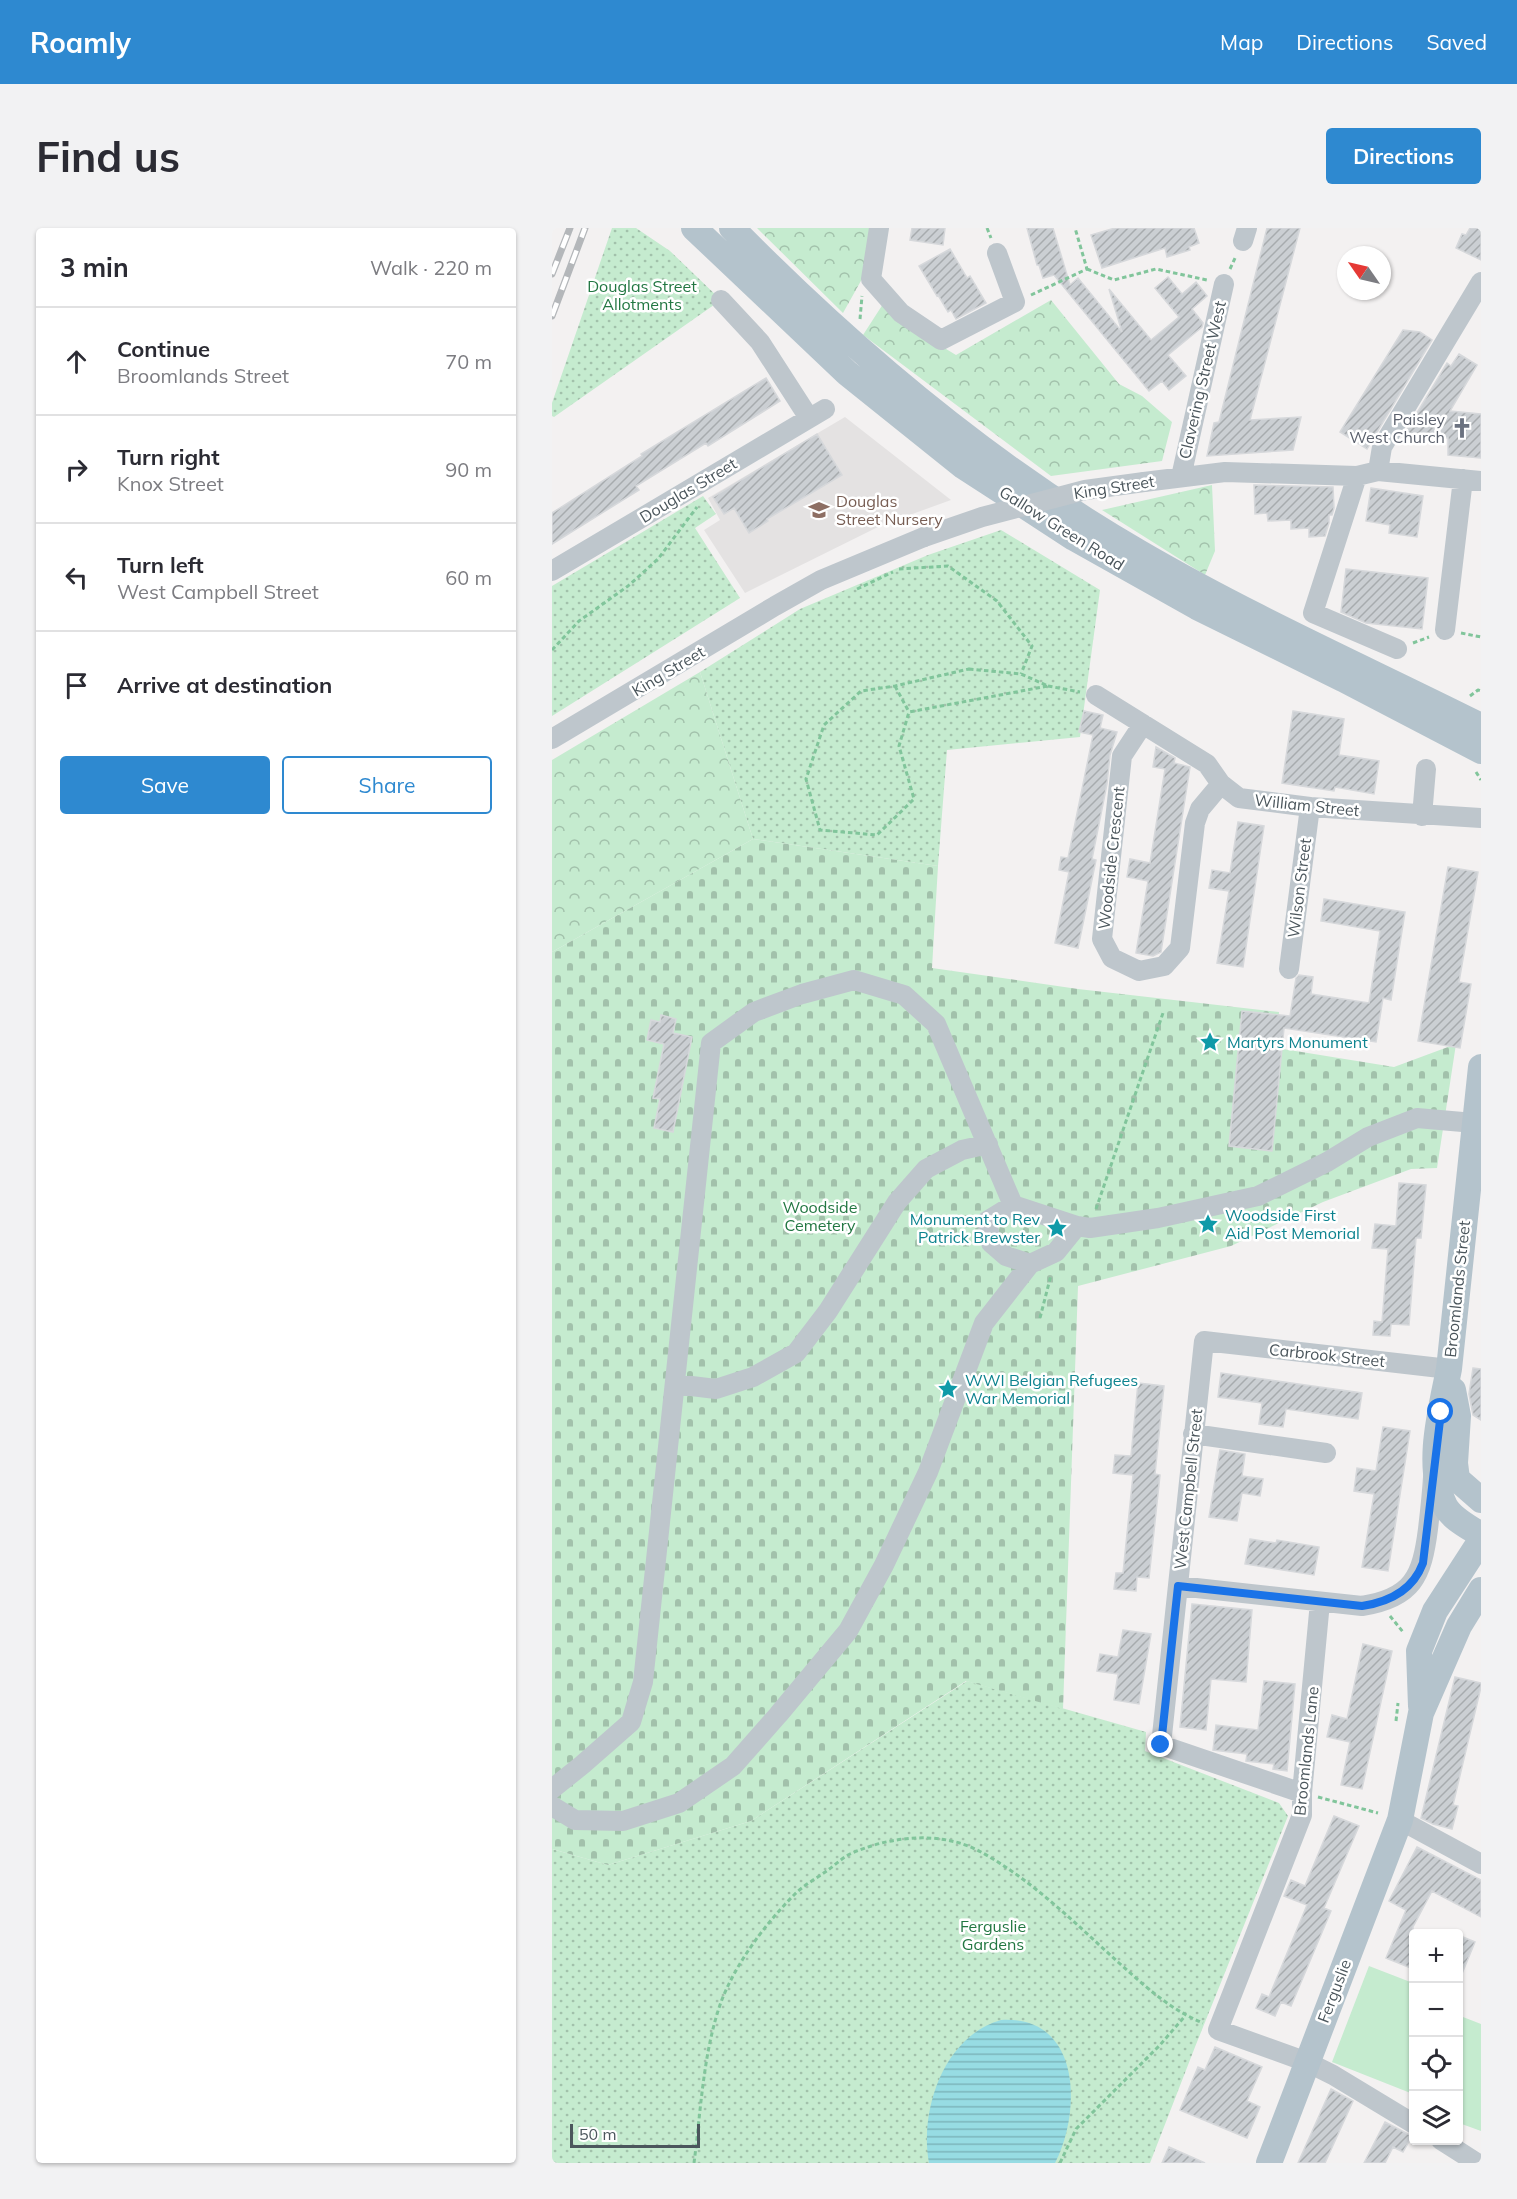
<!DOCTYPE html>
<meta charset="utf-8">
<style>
:root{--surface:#fff;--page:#f2f2f3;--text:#2b2b33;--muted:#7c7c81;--line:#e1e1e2;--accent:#2e89d0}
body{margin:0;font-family:Mulish,sans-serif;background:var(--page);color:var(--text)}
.controls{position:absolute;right:18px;bottom:18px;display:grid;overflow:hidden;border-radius:6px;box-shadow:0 2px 4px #0004}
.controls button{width:54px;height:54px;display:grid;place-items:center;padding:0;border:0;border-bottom:2px solid var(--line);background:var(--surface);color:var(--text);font:30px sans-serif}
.compass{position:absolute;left:785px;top:18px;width:54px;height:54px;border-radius:50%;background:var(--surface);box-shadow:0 2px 4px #0004;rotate:304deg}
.scale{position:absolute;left:18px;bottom:15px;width:130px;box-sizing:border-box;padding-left:6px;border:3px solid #4b565c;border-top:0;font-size:16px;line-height:21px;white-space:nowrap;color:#4b565c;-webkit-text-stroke:4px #fff;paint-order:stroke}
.stop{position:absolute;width:18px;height:18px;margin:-14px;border:4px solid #1a73e8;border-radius:50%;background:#fff}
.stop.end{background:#1a73e8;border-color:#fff;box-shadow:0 2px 6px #0008}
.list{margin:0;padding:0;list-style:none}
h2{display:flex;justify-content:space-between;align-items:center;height:78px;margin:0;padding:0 24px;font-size:26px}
h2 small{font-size:20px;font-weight:400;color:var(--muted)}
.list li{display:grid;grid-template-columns:39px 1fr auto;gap:18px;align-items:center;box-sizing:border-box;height:108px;padding:0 24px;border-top:2px solid var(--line)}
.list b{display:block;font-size:22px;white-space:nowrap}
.list p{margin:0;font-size:20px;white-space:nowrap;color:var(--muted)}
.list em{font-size:20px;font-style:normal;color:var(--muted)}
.actions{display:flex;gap:12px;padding:18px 24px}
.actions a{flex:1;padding:14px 0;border:2px solid var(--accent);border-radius:6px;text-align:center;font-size:21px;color:var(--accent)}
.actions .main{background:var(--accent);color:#fff}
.icon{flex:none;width:33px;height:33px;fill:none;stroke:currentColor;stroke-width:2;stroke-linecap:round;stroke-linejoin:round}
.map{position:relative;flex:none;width:929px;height:1935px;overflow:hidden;border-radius:6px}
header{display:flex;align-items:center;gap:36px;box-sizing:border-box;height:84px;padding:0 30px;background:var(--accent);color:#fff}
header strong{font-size:28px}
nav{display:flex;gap:33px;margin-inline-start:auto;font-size:21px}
.intro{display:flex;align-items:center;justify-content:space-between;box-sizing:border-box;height:144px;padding:0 36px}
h1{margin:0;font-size:42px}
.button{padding:15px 27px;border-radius:6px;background:var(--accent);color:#fff;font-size:21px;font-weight:700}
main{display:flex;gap:36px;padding:0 36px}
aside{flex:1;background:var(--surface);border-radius:6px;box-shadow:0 2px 4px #0004}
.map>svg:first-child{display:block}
.education{fill:#e4e2e2}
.green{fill:url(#green-dots)}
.forest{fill:url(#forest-crowns)}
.cemetery{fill:url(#cemetery-stones)}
.pitch{fill:#c5ebcf}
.water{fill:url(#water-rules)}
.building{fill:url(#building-hatch);stroke:#d6d8db;stroke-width:1.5}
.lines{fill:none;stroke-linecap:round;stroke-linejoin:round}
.path{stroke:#81c59b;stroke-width:3;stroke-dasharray:4.5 3;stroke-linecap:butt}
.minor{stroke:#bec6cc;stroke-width:20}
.major{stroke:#b4c3cc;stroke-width:26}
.rail-casing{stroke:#b4b7ba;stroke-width:7}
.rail{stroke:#fff;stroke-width:4.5;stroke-dasharray:14;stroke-linecap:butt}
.minor-bridge{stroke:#bec6cc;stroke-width:20}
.route{stroke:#1a73e8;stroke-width:8}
.labels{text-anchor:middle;stroke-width:5;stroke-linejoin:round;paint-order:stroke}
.park-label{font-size:16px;fill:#227742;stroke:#fff}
.street-label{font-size:16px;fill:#4b565c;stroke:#fff}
.worship-label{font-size:16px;fill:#5b616d;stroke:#fff;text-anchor:end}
.education-label{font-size:16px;fill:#785e54;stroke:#fff;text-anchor:start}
.culture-label{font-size:16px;fill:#0d838f;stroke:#fff;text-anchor:start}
</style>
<header>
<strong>Roamly</strong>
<nav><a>Map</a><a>Directions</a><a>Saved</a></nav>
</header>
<div class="intro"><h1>Find us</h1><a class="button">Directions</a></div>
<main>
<aside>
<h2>3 min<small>Walk · 220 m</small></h2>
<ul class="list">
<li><svg class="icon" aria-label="ahead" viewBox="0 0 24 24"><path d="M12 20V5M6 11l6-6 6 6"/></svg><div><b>Continue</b><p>Broomlands Street</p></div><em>70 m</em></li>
<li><svg class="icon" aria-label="right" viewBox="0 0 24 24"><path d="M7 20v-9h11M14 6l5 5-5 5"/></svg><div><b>Turn right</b><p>Knox Street</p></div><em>90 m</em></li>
<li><svg class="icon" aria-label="left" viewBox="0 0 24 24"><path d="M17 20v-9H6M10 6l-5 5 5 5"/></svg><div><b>Turn left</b><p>West Campbell Street</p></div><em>60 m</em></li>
<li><svg class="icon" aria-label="arrive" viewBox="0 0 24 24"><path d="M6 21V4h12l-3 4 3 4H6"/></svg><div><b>Arrive at destination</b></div></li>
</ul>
<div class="actions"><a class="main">Save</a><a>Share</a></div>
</aside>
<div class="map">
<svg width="929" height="1935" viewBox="0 0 929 1935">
<defs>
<pattern id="green-dots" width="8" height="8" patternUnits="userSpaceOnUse" patternTransform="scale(1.5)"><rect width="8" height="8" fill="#c5ebcf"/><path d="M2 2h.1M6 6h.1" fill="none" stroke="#a2c1ab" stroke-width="1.8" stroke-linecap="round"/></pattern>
<pattern id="forest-crowns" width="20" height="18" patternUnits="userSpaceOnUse" patternTransform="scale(1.5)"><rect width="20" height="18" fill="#c5ebcf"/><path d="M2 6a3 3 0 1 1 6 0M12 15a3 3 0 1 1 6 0" fill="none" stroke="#a2c1ab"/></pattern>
<pattern id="cemetery-stones" width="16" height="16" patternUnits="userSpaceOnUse" patternTransform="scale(1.5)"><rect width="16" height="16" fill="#c5ebcf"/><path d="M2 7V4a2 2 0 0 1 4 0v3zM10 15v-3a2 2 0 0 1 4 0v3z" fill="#a2c1ab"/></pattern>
<pattern id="water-rules" width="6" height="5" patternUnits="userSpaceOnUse" patternTransform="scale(1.5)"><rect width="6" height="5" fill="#97dce3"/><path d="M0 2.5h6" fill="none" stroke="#7db5bb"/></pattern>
<pattern id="building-hatch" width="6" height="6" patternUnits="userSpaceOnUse" patternTransform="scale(1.5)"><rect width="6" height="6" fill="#cbcfd3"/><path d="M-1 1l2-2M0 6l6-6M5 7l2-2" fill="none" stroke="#a7abae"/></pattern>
</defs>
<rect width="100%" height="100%" fill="#f3f1f1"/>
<!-- education -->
<path class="education" d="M 293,189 L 399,272 L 330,297 L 193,365 L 152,302 L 168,292 L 156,270 Z"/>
<!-- green -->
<path class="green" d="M 60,0 L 84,0 L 118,23 L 169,72 L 2,189 L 0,188 L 0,175 Z
M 151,268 L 164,286 L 143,300 L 188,370 L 0,488 L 0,358 Z
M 449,302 L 548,362 L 528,509 L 395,522 L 386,638 L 201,611 L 148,444 L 248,381 L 376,327 Z
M 415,1453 L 594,1504 L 593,1523 L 727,1575 L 736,1588 L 643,1819 L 598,1935 L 0,1935 L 0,1621 L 56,1637 L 199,1593 Z"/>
<!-- forest -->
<path class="forest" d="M 205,0 L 319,0 L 315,42 L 291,85 Z
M 499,72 L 567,156 L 590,168 L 620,194 L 610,233 L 499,248 L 311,107 L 331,76 L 356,98 L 404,127 Z
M 660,257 L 663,323 L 653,347 L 550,282 Z
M 148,444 L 201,611 L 0,724 L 0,532 Z"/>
<!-- cemetery -->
<path class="cemetery" d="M 201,611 L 386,638 L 380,740 L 526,761 L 727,784 L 725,820 L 842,839 L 904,816 L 885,940 L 859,941 L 771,974 L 679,1018 L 526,1058 L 511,1481 L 414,1453 L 199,1593 L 56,1637 L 0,1621 L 0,724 Z"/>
<!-- pitch -->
<path class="pitch" d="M 817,1738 L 861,1755 L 861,1866 L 780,1834 Z
M 911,1789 L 929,1796 L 929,1903 L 907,1895 L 906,1800 Z"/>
<!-- water -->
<path class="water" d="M 449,1792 C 529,1787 530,1883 503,1935 L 377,1935 C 367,1882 392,1808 449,1792 Z"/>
<!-- building -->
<path class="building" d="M 360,0 L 393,0 L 391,17 L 358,12 Z
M 475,0 L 501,0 L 518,57 L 526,50 L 570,104 L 557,61 L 599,112 L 627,89 L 603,60 L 616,49 L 630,66 L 644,54 L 655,68 L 640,81 L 651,95 L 650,99 L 616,127 L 634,148 L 617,162 L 610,153 L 597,163 L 502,47 L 491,50 L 487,37 L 485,37 Z
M 563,0 L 642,0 L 647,15 L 637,19 L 638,22 L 615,29 L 613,20 L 550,40 L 539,7 Z
M 715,0 L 748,0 L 698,192 L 749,189 L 741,222 L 655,228 L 662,195 L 667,194 Z
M 918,0 L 929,0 L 929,32 L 904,20 L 910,6 L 914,7 Z
M 398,21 L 415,50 L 418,48 L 434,75 L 404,91 L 399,82 L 396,84 L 386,67 L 385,68 L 367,38 Z
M 851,102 L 868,104 L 880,112 L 815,221 L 788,204 Z
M 907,126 L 925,137 L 898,183 L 929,186 L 929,230 L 896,227 L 896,210 L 861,208 L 854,203 L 895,135 L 899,138 Z
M 214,150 L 228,173 L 156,218 L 154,215 L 84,258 L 87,262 L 0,316 L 0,285 L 90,228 L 89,226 Z
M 265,206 L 290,247 L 215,291 L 216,293 L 197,305 L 182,280 L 172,286 L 161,269 Z
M 702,257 L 781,259 L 782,280 L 780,287 L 777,287 L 777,295 L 773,308 L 757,309 L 757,300 L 739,301 L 739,292 L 716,293 L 715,285 L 703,286 Z
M 819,260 L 871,268 L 865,309 L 837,305 L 838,297 L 814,293 Z
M 794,341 L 876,350 L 870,401 L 814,395 L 789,384 Z
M 532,483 L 551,487 L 548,500 L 565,504 L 558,527 L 555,556 L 540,631 L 544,632 L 526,720 L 503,715 L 517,644 L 507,642 L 509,629 L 516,630 L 541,507 L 527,504 Z
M 741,483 L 792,491 L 787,527 L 827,533 L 822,566 L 783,559 L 782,563 L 730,555 Z
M 604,519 L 623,530 L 622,535 L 638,539 L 609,724 L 601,728 L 584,725 L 596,653 L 575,649 L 578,631 L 598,635 L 613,541 L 601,539 Z
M 686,594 L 712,598 L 691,739 L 665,735 L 677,663 L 657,660 L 660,642 L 678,645 Z
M 896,639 L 926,644 L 907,754 L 919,756 L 908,820 L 866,813 Z
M 772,671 L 853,684 L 839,772 L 831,770 L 824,814 L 732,800 L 720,923 L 677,918 L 690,783 L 738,788 L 744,750 L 747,747 L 761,749 L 759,766 L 817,775 L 828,703 L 769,693 Z
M 109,787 L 124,791 L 121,805 L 140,809 L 121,904 L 102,900 L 108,871 L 101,870 L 112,816 L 95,812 L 99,792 L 108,794 Z
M 847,955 L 874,957 L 869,1010 L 864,1010 L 857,1097 L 839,1096 L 838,1108 L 821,1107 L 822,1093 L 830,1094 L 836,1021 L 820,1020 L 823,996 L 844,998 Z
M 921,1140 L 929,1141 L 929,1192 L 921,1187 L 917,1166 Z
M 669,1145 L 810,1165 L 806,1191 L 734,1181 L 731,1199 L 707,1196 L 710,1175 L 666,1169 Z
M 586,1155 L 612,1158 L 603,1246 L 608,1247 L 597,1350 L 585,1349 L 584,1363 L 562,1361 L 564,1345 L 571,1345 L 581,1247 L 561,1245 L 563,1227 L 579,1228 Z
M 831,1199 L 858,1203 L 836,1343 L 810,1339 L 822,1266 L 802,1263 L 805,1240 L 824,1243 Z
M 668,1222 L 693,1226 L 690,1248 L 711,1251 L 708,1268 L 690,1265 L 685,1293 L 657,1289 Z
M 698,1311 L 724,1315 L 725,1312 L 767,1319 L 762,1347 L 693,1336 Z
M 640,1376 L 700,1382 L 694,1454 L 659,1451 L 654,1502 L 628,1499 Z
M 571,1402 L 599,1406 L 587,1476 L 562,1472 L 566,1446 L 545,1443 L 548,1426 L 566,1429 Z
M 811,1416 L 840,1423 L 810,1561 L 789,1557 L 798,1514 L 775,1509 L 780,1487 L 795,1491 Z
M 903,1449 L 929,1455 L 929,1459 L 901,1577 L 906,1578 L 900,1601 L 881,1596 L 869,1590 Z
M 712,1453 L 743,1456 L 735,1543 L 721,1541 L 722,1536 L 694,1533 L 695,1526 L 661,1522 L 664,1497 L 706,1502 Z
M 782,1588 L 807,1598 L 772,1680 L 779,1683 L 739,1778 L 729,1774 L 723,1788 L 704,1780 L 710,1766 L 717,1769 L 755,1677 L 732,1668 L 739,1652 L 753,1658 Z
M 865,1619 L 929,1652 L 929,1689 L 880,1663 L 861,1699 L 861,1741 L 834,1730 L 854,1682 L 837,1673 Z
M 906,1707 L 923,1714 L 907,1753 L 906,1753 Z
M 663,1819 L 710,1839 L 695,1873 L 708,1879 L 695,1910 L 628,1882 L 646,1839 L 653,1842 Z
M 779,1861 L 801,1873 L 773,1935 L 746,1935 Z
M 833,1894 L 860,1908 L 851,1924 L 841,1919 L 833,1935 L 812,1935 Z
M 617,1919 L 653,1935 L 610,1935 Z"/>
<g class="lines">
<!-- path -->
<path class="path" d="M 435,0 L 439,10
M 535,41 L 562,52 L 604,41 L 655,52
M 678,41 L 684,28
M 479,67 L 535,41 L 523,0
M 308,91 L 310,68
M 347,341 L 396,338 L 445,373 L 480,418 L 469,446
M 305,361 L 341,344
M 909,405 L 929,409
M 861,415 L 877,409
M 0,422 L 27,393 L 76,358 L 106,331 L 145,279
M 417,441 L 469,446 L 496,458 L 357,484 L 347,518 L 362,571 L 325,607 L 268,602 L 254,551 L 272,497 L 309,463 L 343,458 Z
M 343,458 L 357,484
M 496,458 L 528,464
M 918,468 L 926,462 L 929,463
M 924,544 L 929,552
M 544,981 L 611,785
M 488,1090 L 499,1047
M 838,1388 L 851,1404
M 844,1493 L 846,1475
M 766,1569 L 826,1585
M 142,1935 C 149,1882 151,1825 169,1774 C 184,1735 213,1696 243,1666 C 252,1657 265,1650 276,1642 C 283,1637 290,1630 298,1626 C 338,1608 389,1602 429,1624 C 480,1652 524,1696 567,1735 C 593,1758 617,1781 651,1795
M 508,1935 L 524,1901 L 608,1817 L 633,1788"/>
<!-- minor -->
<path class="minor" d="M 327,0 L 319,51 L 349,85 L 389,112 L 463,74 L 445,25
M 691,13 L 695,0
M 169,72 L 208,114 L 257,190
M 826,243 L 830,219 L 929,54
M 805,248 L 761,385 L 845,421
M 629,249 L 672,56
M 592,254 L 673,244 L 805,248 L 826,243 L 929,253
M 0,343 L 273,181
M 893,402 L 911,251
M 544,467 L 655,536 L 669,556 L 687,570 L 758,579 L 929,590
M 591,496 L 570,528 L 550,711 L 560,730 L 587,743 L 612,738 L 628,720 L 643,595 L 648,581 L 669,556
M 0,511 L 223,378 L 269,352 L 372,309
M 870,588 L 874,541
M 737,741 L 758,579
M 461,977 L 435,993 L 439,1015 L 454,1028 L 478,1036
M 123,1156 L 164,1161 L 201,1149 L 244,1125 L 276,1083 L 345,974 L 374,941 L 410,922 L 436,916
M 641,1206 L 774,1225
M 626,1358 L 810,1378 C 861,1370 870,1348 876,1301 C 878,1284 880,1266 881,1249
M 768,1374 L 750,1565 L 750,1587 L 666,1802 L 755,1834 L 781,1847 L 862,1896
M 0,1561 L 30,1537 L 79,1494 L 91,1454 L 159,815 L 202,784 L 250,766 L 302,752 L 352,767 L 384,796 L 461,977 L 525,998 L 538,1000 L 606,990 L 706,968 L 775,934 L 816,909 L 865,890 L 922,895
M 750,1565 L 609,1517 L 652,1113 L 897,1141
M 0,1578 L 23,1592 L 71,1593 L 127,1575 L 181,1538 L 226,1487 L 296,1403 L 332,1337 L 376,1244 L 432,1095 L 478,1036 L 504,1024 L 525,998
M 848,1592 L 929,1636
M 889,1912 L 925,1935"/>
<!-- major -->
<path class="major" d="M 142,0 L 295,145 L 411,238 L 522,310 L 645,379 L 791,451 L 929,523
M 180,0 C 302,124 437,238 588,325 C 698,389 815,441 929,498
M 929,839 L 897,1141 C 889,1181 873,1240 893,1278 C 900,1291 917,1299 929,1307
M 901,1162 L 906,1188 L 903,1235 L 905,1251 L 929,1272
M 869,1478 L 867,1423 L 883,1383 L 929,1312
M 717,1935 L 848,1592 L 869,1485 L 907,1398 L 929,1362"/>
<!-- rail casing -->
<g class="rail-casing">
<path id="rail" d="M 0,46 L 18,0
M 0,88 L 33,0"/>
</g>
<!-- rail -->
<use href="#rail" class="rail"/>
<!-- minor-bridge -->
<path class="minor-bridge" d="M 372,309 L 430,289 L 533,262 L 592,254"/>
</g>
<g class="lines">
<!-- route -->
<path class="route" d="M 609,1517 L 626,1358 L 810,1378 C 837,1374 861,1362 871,1335 L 889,1184"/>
</g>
<!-- icons -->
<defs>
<g id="church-bare" transform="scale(1.62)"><path d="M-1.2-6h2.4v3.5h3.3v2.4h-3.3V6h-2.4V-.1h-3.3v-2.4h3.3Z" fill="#6b7280" stroke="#fff" stroke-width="2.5" paint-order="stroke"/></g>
<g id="school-bare" transform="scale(1.62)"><path d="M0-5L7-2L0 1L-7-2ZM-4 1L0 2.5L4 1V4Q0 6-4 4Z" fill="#8d6e63" stroke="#fff" stroke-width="2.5" paint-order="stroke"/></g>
<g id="sight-bare" transform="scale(1.62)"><path d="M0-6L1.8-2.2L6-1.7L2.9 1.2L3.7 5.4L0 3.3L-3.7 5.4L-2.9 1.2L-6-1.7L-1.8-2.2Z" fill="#0f9aa8" stroke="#fff" stroke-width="2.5" paint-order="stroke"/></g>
</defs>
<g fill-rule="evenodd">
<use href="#church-bare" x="910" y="200"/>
<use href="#school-bare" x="267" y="282"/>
<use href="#sight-bare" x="658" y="814"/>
<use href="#sight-bare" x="656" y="996"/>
<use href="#sight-bare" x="505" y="1000"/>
<use href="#sight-bare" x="396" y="1161"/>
</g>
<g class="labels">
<!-- park labels -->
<g class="park-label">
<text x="90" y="64">Douglas Street<tspan x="90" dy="18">Allotments</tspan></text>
<text x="268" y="985">Woodside<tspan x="268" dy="18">Cemetery</tspan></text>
<text x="441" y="1704">Ferguslie<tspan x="441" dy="18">Gardens</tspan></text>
</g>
<!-- street labels -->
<g class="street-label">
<text transform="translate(650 152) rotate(-77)" y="6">Clavering Street West</text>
<text transform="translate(562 259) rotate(-9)" y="6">King Street</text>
<text transform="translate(136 262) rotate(-31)" y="6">Douglas Street</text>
<text transform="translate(510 300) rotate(32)" y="6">Gallow Green Road</text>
<text transform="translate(116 443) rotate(-31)" y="6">King Street</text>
<text transform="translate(755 577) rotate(6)" y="6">William Street</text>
<text transform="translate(559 630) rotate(-84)" y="6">Woodside Crescent</text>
<text transform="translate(747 660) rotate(-83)" y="6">Wilson Street</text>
<text transform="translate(905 1061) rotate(-84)" y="6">Broomlands Street</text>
<text transform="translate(775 1127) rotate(6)" y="6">Carbrook Street</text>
<text transform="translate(636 1261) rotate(-84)" y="6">West Campbell Street</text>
<text transform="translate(754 1523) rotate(-84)" y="6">Broomlands Lane</text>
<text transform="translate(782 1763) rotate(-69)" y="6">Ferguslie</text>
</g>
<!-- worship labels -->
<g class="worship-label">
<text x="893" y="197">Paisley<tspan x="893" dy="18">West Church</tspan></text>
</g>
<!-- education labels -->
<g class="education-label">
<text x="284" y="279">Douglas<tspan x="284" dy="18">Street Nursery</tspan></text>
</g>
<!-- culture labels -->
<g class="culture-label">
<text x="675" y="820">Martyrs Monument</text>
<text x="673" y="993">Woodside First<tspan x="673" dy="18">Aid Post Memorial</tspan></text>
<text x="488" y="997" text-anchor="end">Monument to Rev<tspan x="488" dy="18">Patrick Brewster</tspan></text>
<text x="413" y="1158">WWI Belgian Refugees<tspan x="413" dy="18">War Memorial</tspan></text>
</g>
</g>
</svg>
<div class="controls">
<button>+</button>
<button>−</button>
<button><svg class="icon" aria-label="locate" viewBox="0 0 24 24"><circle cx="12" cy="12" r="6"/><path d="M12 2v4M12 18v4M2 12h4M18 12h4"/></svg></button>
<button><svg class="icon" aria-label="layers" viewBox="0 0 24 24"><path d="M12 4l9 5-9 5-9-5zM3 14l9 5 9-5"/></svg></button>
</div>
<svg class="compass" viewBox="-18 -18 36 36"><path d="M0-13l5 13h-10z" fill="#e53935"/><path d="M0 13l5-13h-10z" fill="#7c7c81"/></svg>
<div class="scale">50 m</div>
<div class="stop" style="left:889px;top:1184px"></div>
<div class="stop end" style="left:609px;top:1517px"></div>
</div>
</main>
